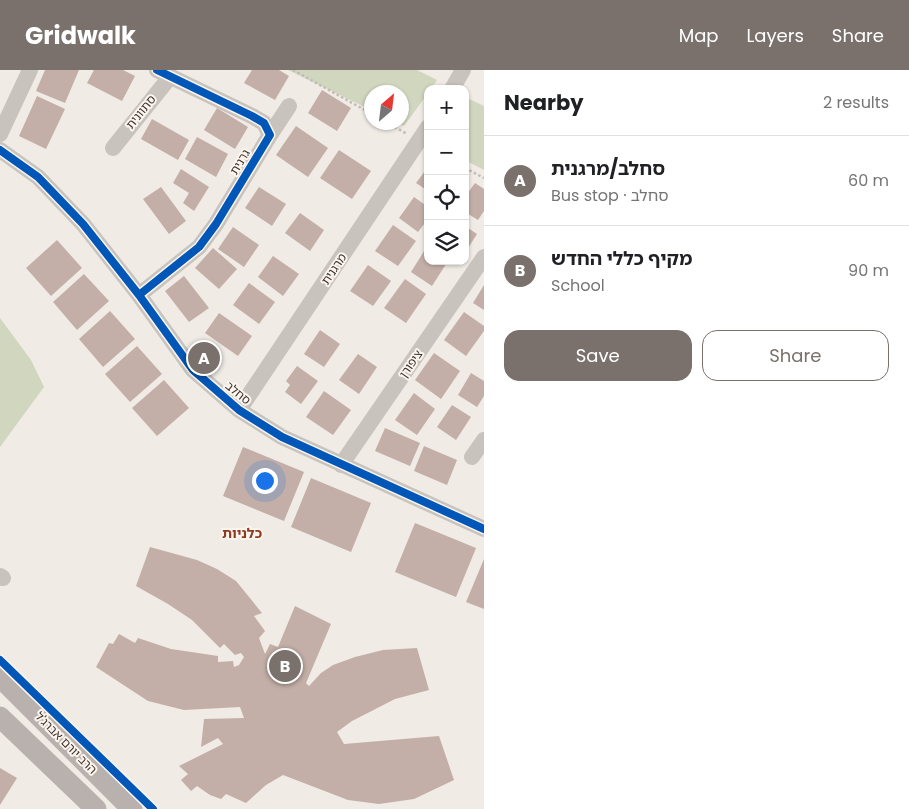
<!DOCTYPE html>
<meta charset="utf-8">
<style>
:root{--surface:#fff;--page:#f2f2f2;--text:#202124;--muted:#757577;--line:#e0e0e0;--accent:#7a716c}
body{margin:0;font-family:Poppins,"Noto Sans Hebrew",sans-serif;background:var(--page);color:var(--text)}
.controls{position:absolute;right:15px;top:15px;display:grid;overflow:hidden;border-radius:10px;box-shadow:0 1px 4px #0004}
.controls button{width:45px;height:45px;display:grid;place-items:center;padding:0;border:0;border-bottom:1px solid var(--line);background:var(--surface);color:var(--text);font:25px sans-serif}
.compass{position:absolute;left:364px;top:15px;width:45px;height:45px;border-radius:50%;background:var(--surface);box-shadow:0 1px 4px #0004;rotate:28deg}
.you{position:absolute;left:264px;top:410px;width:18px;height:18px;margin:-12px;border:4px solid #fff;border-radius:50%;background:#1a73e8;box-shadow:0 0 0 8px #1a73e833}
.badge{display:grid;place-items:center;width:32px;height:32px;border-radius:50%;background:var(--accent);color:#fff;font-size:16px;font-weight:700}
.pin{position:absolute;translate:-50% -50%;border:2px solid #fff;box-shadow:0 1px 5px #0006}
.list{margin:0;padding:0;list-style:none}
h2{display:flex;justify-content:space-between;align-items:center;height:65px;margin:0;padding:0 20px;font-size:21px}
h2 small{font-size:16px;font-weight:400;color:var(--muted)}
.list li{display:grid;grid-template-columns:32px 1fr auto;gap:15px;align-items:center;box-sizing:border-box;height:90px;padding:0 20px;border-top:1px solid var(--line)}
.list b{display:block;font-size:19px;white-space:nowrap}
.list p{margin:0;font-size:16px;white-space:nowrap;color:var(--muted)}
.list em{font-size:16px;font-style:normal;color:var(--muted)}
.actions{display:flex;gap:10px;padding:15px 20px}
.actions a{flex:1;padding:11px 0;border:1px solid var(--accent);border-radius:15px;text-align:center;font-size:18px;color:var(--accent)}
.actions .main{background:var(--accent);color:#fff}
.icon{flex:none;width:28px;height:28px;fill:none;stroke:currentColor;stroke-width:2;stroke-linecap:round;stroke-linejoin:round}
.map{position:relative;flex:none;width:484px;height:739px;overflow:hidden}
header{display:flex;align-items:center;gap:30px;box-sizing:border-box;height:70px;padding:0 25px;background:var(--accent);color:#fff}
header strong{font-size:24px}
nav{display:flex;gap:28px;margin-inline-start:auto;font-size:18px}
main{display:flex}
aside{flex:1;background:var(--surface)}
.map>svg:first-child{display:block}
.green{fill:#d1d6bf}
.building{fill:#c3afa7}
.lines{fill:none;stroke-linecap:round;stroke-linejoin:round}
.path{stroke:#c2bbb6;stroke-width:2.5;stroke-dasharray:2.5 2.5;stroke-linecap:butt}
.minor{stroke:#c9c3be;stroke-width:16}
.major{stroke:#b8b1ad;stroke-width:21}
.cycleway-casing{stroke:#fbf5ee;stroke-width:11}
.cycleway{stroke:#0057b8;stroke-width:8}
.labels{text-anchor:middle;stroke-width:4;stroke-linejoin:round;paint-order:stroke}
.street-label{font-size:12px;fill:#3b302b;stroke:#fbf5ee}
.neighbourhood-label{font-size:14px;font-weight:bold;fill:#8c3b22;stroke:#fbf5ee}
</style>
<header>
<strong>Gridwalk</strong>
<nav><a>Map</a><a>Layers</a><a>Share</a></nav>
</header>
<main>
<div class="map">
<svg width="484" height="739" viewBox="0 0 484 739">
<rect width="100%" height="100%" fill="#f0ebe5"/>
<!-- green -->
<path class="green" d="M 288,0 L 417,0 L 437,10 L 431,19 L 428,19 L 428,23 L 404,56 L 396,53 L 402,52 L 402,22 L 372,22 L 371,40 Z
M 465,27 L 484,36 L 484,100 L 465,90 Z
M 0,248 L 31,290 L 44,317 L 0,377 Z"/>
<!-- building -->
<path class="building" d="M 45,0 L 79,0 L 65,33 L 36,21 Z
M 94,0 L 123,0 L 135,6 L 122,31 L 87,13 Z
M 252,0 L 279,0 L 289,6 L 275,30 L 244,13 Z
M 322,20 L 351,38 L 337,61 L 308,43 Z
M 37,26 L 65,39 L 46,79 L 19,66 Z
M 217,38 L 248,57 L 235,79 L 204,60 Z
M 152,49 L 189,70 L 178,90 L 141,69 Z
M 296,56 L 328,78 L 308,107 L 276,85 Z
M 197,67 L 228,84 L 216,107 L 185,89 Z
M 339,80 L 371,101 L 352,129 L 320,108 Z
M 428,97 L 428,121 L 416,113 Z
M 181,99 L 209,117 L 194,141 L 183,133 L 189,123 L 173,113 Z
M 475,113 L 484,119 L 484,141 L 478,150 L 465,142 L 465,127 Z
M 161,117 L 186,151 L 169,164 L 143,129 Z
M 259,117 L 286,134 L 272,156 L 245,138 Z
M 414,127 L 428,137 L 428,149 L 418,162 L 399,148 Z
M 300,143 L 324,160 L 310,181 L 285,163 Z
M 393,155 L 416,171 L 398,196 L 375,181 Z
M 465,156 L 477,164 L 465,183 Z
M 233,157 L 259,175 L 244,197 L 218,179 Z
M 57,170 L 82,198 L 51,226 L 26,198 Z
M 213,178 L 237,199 L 219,219 L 195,198 Z
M 426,178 L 428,191 L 448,191 L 432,216 L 411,202 Z
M 273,186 L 299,204 L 283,226 L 258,207 Z
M 368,195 L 391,211 L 373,236 L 350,221 Z
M 84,204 L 109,231 L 77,260 L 53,232 Z
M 184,206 L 209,238 L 189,252 L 165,221 Z
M 405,209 L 426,224 L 406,253 L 384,238 Z
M 249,213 L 275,232 L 259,254 L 233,235 Z
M 484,215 L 484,240 L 473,233 Z
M 110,241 L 135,269 L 103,297 L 79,269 Z
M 464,242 L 484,256 L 484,261 L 466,286 L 444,270 Z
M 219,243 L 252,266 L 238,286 L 205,263 Z
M 320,260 L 340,274 L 324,297 L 304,284 Z
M 137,276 L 162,304 L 130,332 L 105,304 Z
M 434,283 L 460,301 L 441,329 L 415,310 Z
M 358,284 L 377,297 L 359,324 L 339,310 Z
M 297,296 L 318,311 L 301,334 L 285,322 L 290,315 L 286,311 Z
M 471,303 L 484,311 L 484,326 L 477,337 L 458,325 Z
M 164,310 L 189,338 L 157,366 L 132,338 Z
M 324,321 L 351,340 L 333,365 L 306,347 Z
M 414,323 L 435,339 L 417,365 L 395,350 Z
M 452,335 L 471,347 L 456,370 L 437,357 Z
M 385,358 L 420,373 L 410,396 L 375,381 Z
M 424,376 L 457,390 L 447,415 L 414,401 Z
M 243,377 L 304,402 L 284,451 L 223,426 Z
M 311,408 L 371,433 L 351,482 L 291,457 Z
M 415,453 L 476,478 L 456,527 L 395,502 Z
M 150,477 L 197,490 L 217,499 L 236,511 L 262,543 L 254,546 L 265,561 L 259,568 L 265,584 L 270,574 L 278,577 L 295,536 L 331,554 L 306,613 L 309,616 L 321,603 L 333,595 L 355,587 L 383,580 L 417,578 L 429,620 L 395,629 L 352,651 L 337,662 L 344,674 L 439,666 L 454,710 L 414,729 L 379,734 L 348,730 L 283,705 L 266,715 L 246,733 L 226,724 L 221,729 L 210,725 L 197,716 L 191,721 L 181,710 L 188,704 L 179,696 L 223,674 L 218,668 L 201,677 L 204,649 L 244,648 L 240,637 L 184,640 L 148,631 L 96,597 L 109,573 L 113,574 L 119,564 L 135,573 L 138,568 L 171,579 L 218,586 L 218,592 L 233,591 L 234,597 L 239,595 L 244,587 L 241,583 L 235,585 L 224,574 L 220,578 L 192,550 L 168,534 L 136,516 Z
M 484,489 L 484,539 L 466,532 Z
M 0,698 L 17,708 L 0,735 Z"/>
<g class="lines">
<!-- path -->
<path class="path" d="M 293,0 L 372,44
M 386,52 L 407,64
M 465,98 L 484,108"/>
<!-- minor -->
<path class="minor" d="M 452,19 L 463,0
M 0,64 L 30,0
M 270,65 L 289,36
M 113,78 L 170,7
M 0,80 L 38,107 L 83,154 L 139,225 L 193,300 L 239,340 L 282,367 L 484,459
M 139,225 L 199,177 L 216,154 L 270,65 L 264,53 L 252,46 L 157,0
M 239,340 L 428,57
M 472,387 L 484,370
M 341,395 L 484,187
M 0,506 L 3,508"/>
<!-- major -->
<path class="major" d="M 0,607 L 132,739
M 0,647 L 96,739"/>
<!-- cycleway casing -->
<g class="cycleway-casing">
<path id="cycleway" d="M 0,80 L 38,107 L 83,154 L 139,225 L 193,300 L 239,340 L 282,367 L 484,459
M 139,225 L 199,177 L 216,154 L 270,65 L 264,53 L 252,46 L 157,0
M 0,590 L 153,739"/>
</g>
<!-- cycleway -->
<use href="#cycleway" class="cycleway"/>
</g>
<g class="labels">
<!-- street labels -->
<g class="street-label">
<text transform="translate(141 42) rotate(-51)" y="4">סתוונית</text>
<text transform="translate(240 92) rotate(-59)" y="4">גרנית</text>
<text transform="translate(334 199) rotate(-56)" y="4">מרגנית</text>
<text transform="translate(411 294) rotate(-55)" y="4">ציפורן</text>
<text transform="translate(238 323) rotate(39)" y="4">סחלב</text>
<text transform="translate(66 673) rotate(45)" y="4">הרב יורם אברג'ל</text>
</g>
<!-- neighbourhood labels -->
<g class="neighbourhood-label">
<text x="242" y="468">כלניות</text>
</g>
</g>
</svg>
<div class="controls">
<button>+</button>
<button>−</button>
<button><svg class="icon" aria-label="locate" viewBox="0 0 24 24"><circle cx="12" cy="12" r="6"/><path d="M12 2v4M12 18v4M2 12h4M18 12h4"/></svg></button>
<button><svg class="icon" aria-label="layers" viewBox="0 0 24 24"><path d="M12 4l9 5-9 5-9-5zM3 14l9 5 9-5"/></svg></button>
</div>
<svg class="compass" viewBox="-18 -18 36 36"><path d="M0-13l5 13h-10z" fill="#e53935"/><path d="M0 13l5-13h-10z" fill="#757577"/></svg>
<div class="you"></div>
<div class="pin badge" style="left:204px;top:288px">A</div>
<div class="pin badge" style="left:285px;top:596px">B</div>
</div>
<aside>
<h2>Nearby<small>2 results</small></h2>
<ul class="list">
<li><span class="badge">A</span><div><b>סחלב/מרגנית</b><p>Bus stop · סחלב</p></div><em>60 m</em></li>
<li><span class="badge">B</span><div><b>מקיף כללי החדש</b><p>School</p></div><em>90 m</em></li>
</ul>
<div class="actions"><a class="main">Save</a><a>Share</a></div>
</aside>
</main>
